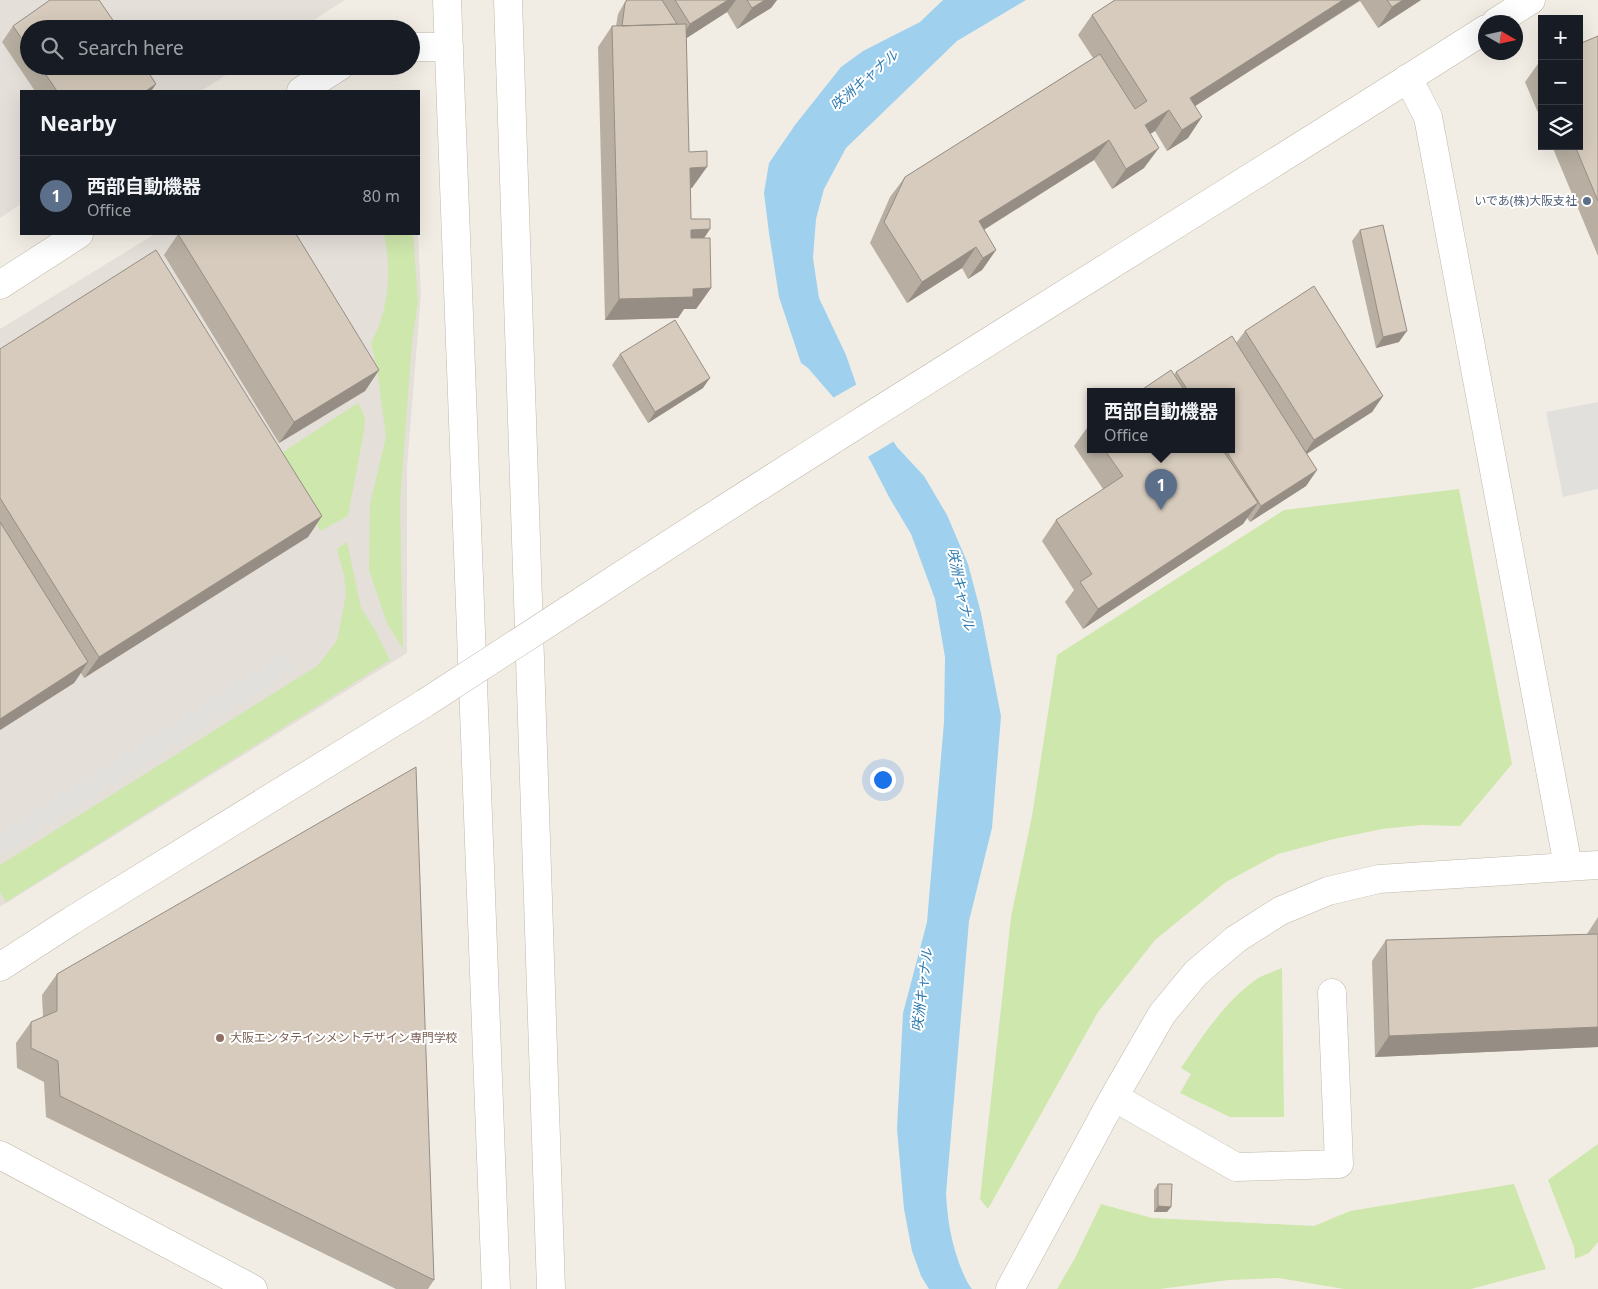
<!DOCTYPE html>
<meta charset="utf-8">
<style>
:root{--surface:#171b24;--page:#20242c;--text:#f1f3f6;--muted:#9ea1a6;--line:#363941;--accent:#db2777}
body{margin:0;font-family:"Noto Sans","Noto Sans JP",sans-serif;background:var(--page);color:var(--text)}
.controls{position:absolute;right:15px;top:15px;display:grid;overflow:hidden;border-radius:0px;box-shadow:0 5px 20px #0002}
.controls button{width:45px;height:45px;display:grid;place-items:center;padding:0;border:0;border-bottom:1px solid var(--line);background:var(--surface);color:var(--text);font:25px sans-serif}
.compass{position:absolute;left:1478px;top:15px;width:45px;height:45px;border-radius:50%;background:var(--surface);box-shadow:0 5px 20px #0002;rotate:99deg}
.you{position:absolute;left:882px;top:779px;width:18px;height:18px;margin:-12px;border:4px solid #fff;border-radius:50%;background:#1a73e8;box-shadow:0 0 0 8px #1a73e833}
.badge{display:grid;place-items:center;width:32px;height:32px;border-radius:50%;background:var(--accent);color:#fff;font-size:16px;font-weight:700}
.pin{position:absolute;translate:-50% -41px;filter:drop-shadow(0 1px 2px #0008)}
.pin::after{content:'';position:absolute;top:26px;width:18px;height:15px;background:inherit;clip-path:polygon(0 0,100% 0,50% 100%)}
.popup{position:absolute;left:1087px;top:388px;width:148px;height:65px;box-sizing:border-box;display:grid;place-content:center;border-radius:0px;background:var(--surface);filter:drop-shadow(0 1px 4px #0005);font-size:16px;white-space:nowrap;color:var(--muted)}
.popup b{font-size:19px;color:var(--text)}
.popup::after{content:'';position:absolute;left:50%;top:100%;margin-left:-10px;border:10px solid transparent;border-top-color:var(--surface)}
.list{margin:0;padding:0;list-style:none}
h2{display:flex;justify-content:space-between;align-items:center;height:65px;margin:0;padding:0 20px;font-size:21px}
h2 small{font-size:16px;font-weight:400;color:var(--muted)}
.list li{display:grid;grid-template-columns:32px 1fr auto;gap:15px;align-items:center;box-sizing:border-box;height:80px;padding:0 20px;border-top:1px solid var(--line)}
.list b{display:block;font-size:19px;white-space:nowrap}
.list p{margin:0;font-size:16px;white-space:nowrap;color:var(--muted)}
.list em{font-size:16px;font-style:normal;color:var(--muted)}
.icon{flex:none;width:28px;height:28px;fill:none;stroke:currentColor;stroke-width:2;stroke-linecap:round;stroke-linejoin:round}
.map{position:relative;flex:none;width:1598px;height:1289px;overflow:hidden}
.search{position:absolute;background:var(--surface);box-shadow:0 5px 20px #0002;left:20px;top:20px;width:400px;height:55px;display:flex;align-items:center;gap:12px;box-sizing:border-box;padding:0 18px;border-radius:28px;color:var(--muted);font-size:19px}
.panel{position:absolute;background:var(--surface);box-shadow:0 5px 20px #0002;left:20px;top:90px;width:400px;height:145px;border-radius:0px}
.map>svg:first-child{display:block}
.industrial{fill:#e4dfd9}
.green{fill:#cee7ac}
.parking{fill:#e2e0dc}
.water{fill:#9fd1ef}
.pier{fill:#f2ede4}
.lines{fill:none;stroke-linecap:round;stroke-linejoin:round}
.minor-casing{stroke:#c0b8a9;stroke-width:29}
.minor{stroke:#fff;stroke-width:28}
.minor-bridge-casing{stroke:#c0b8a9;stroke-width:29;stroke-linecap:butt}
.minor-bridge{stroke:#fff;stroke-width:28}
.wall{fill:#b8afa2}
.shaded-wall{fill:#968e84}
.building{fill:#d6cbbc;stroke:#968e84}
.service-dot{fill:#5c6f8a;stroke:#fff;stroke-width:2}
.education-dot{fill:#8d6e63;stroke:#fff;stroke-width:2}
.labels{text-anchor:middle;stroke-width:4;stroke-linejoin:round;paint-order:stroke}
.service-label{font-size:12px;fill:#4e5e75;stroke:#fff;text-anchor:end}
.education-label{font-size:12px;fill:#785e54;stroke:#fff;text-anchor:start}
.water-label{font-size:14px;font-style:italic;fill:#2e7baf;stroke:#fff}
</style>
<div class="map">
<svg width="1598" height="1289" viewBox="0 0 1598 1289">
<rect width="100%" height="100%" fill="#f2ede4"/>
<!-- industrial -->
<path class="industrial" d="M 0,0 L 345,0 L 300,29 L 29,29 L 29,66 L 240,66 L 201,91 L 21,91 L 21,204 L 0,218 Z
M 155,234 L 418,234 L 421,295 L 407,467 L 407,653 L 0,907 L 0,329 Z"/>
<!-- green -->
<path class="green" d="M 384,234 L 413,234 L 418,302 L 412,342 L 400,502 L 403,649 L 387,623 L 369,570 L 370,504 L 386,437 L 377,369 L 371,343 C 389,310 392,270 384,234 Z
M 358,403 L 365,417 L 364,431 L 348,516 L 320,531 L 283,452 Z
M 1459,489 L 1512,764 L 1460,826 L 1421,825 L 1382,829 L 1334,839 L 1278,854 L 1226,882 L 1155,940 L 1098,1012 L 988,1209 L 980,1199 L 1011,917 L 1032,816 L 1057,655 L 1284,510 Z
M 347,542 L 361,608 L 375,630 L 390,660 L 6,902 L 0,892 L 0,865 L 317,666 L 337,641 L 346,594 L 344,575 L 337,549 Z
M 1282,968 L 1284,1117 L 1230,1117 L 1180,1093 L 1191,1074 L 1181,1068 C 1201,1038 1224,1003 1254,981 C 1261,975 1273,972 1282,968 Z
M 1598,1144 L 1598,1242 L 1589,1253 L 1575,1259 L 1574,1247 L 1548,1180 Z
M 1514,1184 L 1546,1269 L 1471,1289 L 1344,1289 L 1278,1278 L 1229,1280 L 1160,1289 L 1057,1289 L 1075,1258 L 1101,1204 L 1152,1218 L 1314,1226 L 1350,1211 Z"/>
<!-- parking -->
<path class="parking" d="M 1598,402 L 1598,489 L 1563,497 L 1546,412 Z
M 285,653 L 294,669 L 2,854 L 0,851 L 0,833 Z"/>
<!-- water -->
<path class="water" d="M 943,0 L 1026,0 L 957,41 L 846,148 L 824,189 L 816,219 L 813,258 L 819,298 L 846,355 L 856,384 L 897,447 L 924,476 L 947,515 L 968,564 L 981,613 L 1001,716 L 992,828 L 969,921 L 946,1194 C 948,1223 951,1241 961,1268 C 964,1275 967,1283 972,1289 L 929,1289 L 921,1276 L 912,1251 L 904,1209 L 897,1129 L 903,1013 L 927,922 L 944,722 L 945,657 L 935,599 L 911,534 L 889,497 L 871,462 L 833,397 L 808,368 L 801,363 L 779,297 L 769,233 L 764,193 L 769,163 L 795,125 L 841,67 L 863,51 L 920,22 Z"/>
<!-- pier -->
<path class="pier" d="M 859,383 L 896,440 L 866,458 L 831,399 Z"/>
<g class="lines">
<!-- minor casing -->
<g class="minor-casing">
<path id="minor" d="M 447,0 L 496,1289
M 508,0 L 551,1289
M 1496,22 L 1531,0
M 411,47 L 449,47
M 1408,78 L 1428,117 L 1568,866
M 301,91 L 340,66
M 0,285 L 79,234
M 582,601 C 880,406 1185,221 1486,29
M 0,967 L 71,921 L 425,703
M 1114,1097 L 1236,1167 L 1339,1164 L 1332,993
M 0,1155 L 253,1289
M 1010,1289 L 1114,1097 L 1162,1014 L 1196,973 L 1236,939 L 1280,911 L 1328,891 L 1379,879 L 1598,865"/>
</g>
<!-- minor -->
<use href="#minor" class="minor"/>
<!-- minor-bridge casing -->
<g class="minor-bridge-casing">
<path id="minor-bridge" d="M 425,703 L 582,601"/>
</g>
<!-- minor-bridge -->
<use href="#minor-bridge" class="minor-bridge"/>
</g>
<!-- wall -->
<path class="wall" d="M 626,0 L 777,0 L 771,8 L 737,29 L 727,12 L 686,38 L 689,152 L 692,188 L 690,188 L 691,219 L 710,229 L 704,238 L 711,288 L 696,309 L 684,309 L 678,318 L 605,320 L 598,47 L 612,26 L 616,26 L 618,14 Z
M 1115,0 L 1421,0 L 1378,28 L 1360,1 L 1195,106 L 1188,138 L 1167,151 L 1155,131 L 1150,134 L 1144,168 L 1112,189 L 1094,160 L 984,230 L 996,250 L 982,270 L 968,279 L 962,268 L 907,303 L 870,243 L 890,197 L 905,177 L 1093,58 L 1078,35 L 1092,15 Z
M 13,26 L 29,29 L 29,66 L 144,66 L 156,84 L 151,91 L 35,91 L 2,42 Z
M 1598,36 L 1598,256 L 1552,146 L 1579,146 Z
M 1542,60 L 1542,122 L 1525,82 L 1540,61 Z
M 1360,230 L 1399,342 L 1376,348 L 1352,241 Z
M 178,234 L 379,370 L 365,391 L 279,443 L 164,255 Z
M 1245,331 L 1383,396 L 1372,412 L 1307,454 L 1317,470 L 1306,486 L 1250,522 L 1247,518 L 1243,524 L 1083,629 L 1065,602 L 1074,590 L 1042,541 L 1056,520 L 1103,489 L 1074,446 L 1089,425 L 1091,423 L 1091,449 L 1231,449 L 1231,391 L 1140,391 L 1174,375 L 1176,372 L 1236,343 Z
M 0,349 L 322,516 L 308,537 L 84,678 L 81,673 L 74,683 L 0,730 Z
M 620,354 L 703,388 L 648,423 L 612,365 Z
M 1598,917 L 1598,1047 L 1375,1057 L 1372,961 L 1386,940 L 1587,934 Z
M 57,974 L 434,1280 L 428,1289 L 396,1289 L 46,1117 L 44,1082 L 17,1068 L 16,1043 L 31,1022 L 43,1017 L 42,995 Z
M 1158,1184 L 1171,1207 L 1167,1212 L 1154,1212 L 1154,1190 Z"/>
<!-- shaded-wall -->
<path class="shaded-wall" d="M 728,0 L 736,0 L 727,12 L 676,45 L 690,24 Z
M 765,0 L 777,0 L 771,8 L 737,29 L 752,8 Z
M 1343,0 L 1360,0 L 1175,119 L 1190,98 Z
M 1403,0 L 1421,0 L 1378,28 L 1392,7 Z
M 156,84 L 151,91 L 146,91 Z
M 1169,110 L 1155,131 L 1130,146 L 1145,125 Z
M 1202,117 L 1188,138 L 1167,151 L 1182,130 Z
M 1109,140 L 1094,160 L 964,242 L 979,221 Z
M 1159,148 L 1144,168 L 1112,189 L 1126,169 Z
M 707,167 L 692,188 L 675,189 L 690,168 Z
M 710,229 L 696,250 L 676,250 L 691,230 Z
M 976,247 L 962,268 L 907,303 L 922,282 Z
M 996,250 L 982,270 L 968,279 L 983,258 Z
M 711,288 L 696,309 L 684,309 L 678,318 L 605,320 L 619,299 L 693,289 Z
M 1407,331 L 1399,342 L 1376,348 L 1383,337 Z
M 379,370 L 365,391 L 279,443 L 294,422 Z
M 710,378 L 703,388 L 648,423 L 655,412 Z
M 1383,396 L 1372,412 L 1303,456 L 1314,440 Z
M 1317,470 L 1306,486 L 1250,522 L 1261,506 Z
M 1258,503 L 1243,524 L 1083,629 L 1098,609 Z
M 322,516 L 308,537 L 84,678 L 99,657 Z
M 88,662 L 74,683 L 0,730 L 0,719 Z
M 1598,1027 L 1598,1047 L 1375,1057 L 1389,1036 Z
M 1158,1206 L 1171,1207 L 1167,1212 L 1154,1212 Z"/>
<!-- building -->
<path class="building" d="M 50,0 L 99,0 L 119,29 L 29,29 L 29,49 L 13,26 Z
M 627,0 L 662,0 L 677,24 L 622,26 L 625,3 Z
M 675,0 L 728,0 L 690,24 Z
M 747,0 L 765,0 L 752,8 Z
M 1115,0 L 1343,0 L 1190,98 L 1202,117 L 1182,130 L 1169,110 L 1145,125 L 1159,148 L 1126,169 L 1109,140 L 979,221 L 996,250 L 983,258 L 976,247 L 922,282 L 884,222 L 905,177 L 1100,54 L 1135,109 L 1147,101 L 1092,15 Z
M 1387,0 L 1403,0 L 1392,7 Z
M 686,24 L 689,152 L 707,151 L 707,167 L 690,168 L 691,219 L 710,219 L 710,229 L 691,230 L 691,238 L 710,238 L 711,288 L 693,289 L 693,297 L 619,299 L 612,26 Z
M 1598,36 L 1598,201 L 1575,146 L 1579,146 L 1579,44 Z
M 40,66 L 144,66 L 156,84 L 146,91 L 57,91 Z
M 1383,225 L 1407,331 L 1383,337 L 1360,230 Z
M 178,234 L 296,234 L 379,370 L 294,422 Z
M 156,250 L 322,516 L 99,657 L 0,498 L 0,349 Z
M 1314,286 L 1383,396 L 1314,440 L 1245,331 Z
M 675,320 L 710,378 L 655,412 L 620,354 Z
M 1232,336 L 1317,470 L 1261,506 L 1225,449 L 1231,449 L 1231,391 L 1188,391 L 1176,372 Z
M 1171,370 L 1185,391 L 1140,391 Z
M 1104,449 L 1222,449 L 1258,503 L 1098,609 L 1080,582 L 1092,574 L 1056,520 L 1123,476 Z
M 0,522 L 88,662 L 0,719 Z
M 416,767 L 434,1280 L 60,1096 L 58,1061 L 31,1048 L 31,1022 L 57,1011 L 57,974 Z
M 1598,934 L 1598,1027 L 1389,1036 L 1386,940 Z
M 1158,1184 L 1172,1184 L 1171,1207 L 1158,1206 Z"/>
<!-- markers -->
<circle class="service-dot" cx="1587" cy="201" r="5"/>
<circle class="education-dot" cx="220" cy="1038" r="5"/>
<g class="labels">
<!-- service labels -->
<g class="service-label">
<text x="1577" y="205">いであ(株)大阪支社</text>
</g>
<!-- education labels -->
<g class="education-label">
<text x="230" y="1042">大阪エンタテインメントデザイン専門学校</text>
</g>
<!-- water labels -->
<g class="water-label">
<text transform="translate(864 80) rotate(-41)" y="5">咲洲キャナル</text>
<text transform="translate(961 589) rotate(78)" y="5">咲洲キャナル</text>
<text transform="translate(922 990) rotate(-83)" y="5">咲洲キャナル</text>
</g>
</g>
</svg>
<div class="controls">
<button>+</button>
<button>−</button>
<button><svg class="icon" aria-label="layers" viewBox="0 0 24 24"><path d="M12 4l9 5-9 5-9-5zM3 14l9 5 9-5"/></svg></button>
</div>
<svg class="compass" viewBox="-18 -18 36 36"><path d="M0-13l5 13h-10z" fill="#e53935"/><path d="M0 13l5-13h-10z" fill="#9ea1a6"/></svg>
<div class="you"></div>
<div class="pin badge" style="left:1161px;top:510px;background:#5c6f8a">1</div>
<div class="popup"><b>西部自動機器</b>Office</div>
<div class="search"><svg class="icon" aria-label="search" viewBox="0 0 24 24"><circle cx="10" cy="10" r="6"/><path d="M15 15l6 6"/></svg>Search here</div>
<section class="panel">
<h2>Nearby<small></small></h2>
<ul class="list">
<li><span class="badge" style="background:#5c6f8a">1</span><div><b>西部自動機器</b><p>Office</p></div><em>80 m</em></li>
</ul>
</section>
</div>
